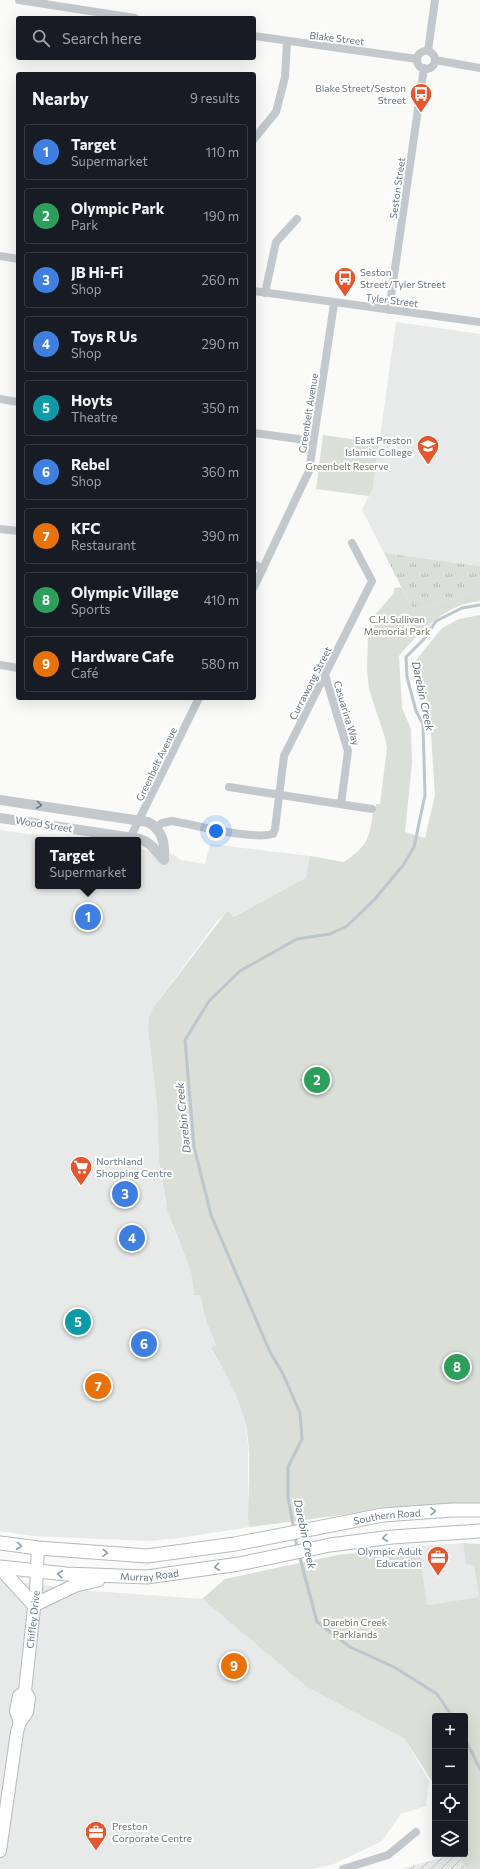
<!DOCTYPE html>
<meta charset="utf-8">
<style>
:root{--surface:#171b24;--page:#242831;--text:#f1f3f6;--muted:#9ea1a6;--line:#363941;--accent:#e4572e}
body{margin:0;font-family:Commissioner,sans-serif;background:var(--page);color:var(--text)}
.controls{position:absolute;right:12px;bottom:12px;display:grid;overflow:hidden;border-radius:4px;box-shadow:0 4px 16px #0002}
.controls button{width:36px;height:36px;display:grid;place-items:center;padding:0;border:0;border-bottom:1px solid var(--line);background:var(--surface);color:var(--text);font:20px sans-serif}
.you{position:absolute;left:216px;top:831px;width:14px;height:14px;margin:-10px;border:3px solid #fff;border-radius:50%;background:#1a73e8;box-shadow:0 0 0 6px #1a73e833}
.badge{display:grid;place-items:center;width:26px;height:26px;border-radius:50%;background:var(--accent);color:#fff;font-size:13px;font-weight:700}
.pin{position:absolute;translate:-50% -50%;border:2px solid #fff;box-shadow:0 1px 4px #0006}
.popup{position:absolute;left:35px;top:837px;width:106px;height:52px;box-sizing:border-box;display:grid;place-content:center;border-radius:4px;background:var(--surface);filter:drop-shadow(0 1px 3px #0005);font-size:13px;white-space:nowrap;color:var(--muted)}
.popup b{font-size:15px;color:var(--text)}
.popup::after{content:'';position:absolute;left:50%;top:100%;margin-left:-8px;border:8px solid transparent;border-top-color:var(--surface)}
.list{margin:0;padding:0;list-style:none}
h2{display:flex;justify-content:space-between;align-items:center;height:52px;margin:0;padding:0 16px;font-size:17px}
h2 small{font-size:13px;font-weight:400;color:var(--muted)}
.list li{display:grid;grid-template-columns:26px 1fr auto;gap:12px;align-items:center;box-sizing:border-box;height:56px;margin:0 8px 8px;padding:0 8px;border:1px solid var(--line);border-radius:4px}
.list b{display:block;font-size:15px;white-space:nowrap}
.list p{margin:0;font-size:13px;white-space:nowrap;color:var(--muted)}
.list em{font-size:13px;font-style:normal;color:var(--muted)}
.icon{flex:none;width:22px;height:22px;fill:none;stroke:currentColor;stroke-width:2;stroke-linecap:round;stroke-linejoin:round}
.map{position:relative;flex:none;width:480px;height:1869px;overflow:hidden}
.search{position:absolute;background:var(--surface);box-shadow:0 4px 16px #0002;left:16px;top:16px;width:240px;height:44px;display:flex;align-items:center;gap:10px;box-sizing:border-box;padding:0 14px;border-radius:4px;color:var(--muted);font-size:15px}
.panel{position:absolute;background:var(--surface);box-shadow:0 4px 16px #0002;left:16px;top:72px;width:240px;height:628px;border-radius:4px}
.map>svg:first-child{display:block}
.built{fill:#e8e9e9}
.industrial{fill:url(#industrial-furrows)}
.grass{fill:url(#grass-tufts)}
.green{fill:#dadfd7}
.lines{fill:none;stroke-linecap:round;stroke-linejoin:round}
.stream{stroke:#bbc7cb;stroke-width:3}
.secondary-casing{stroke:#b3babf;stroke-width:14}
.primary-casing{stroke:#b5babe;stroke-width:15}
.minor{stroke:#c3c8cc;stroke-width:8}
.tertiary{stroke:#c3c8cc;stroke-width:10}
.secondary{stroke:#fff;stroke-width:12}
.primary{stroke:#fff;stroke-width:13}
.oneway{stroke:#6a7a87}
.oneway2{stroke:#939fa8}
.labels{text-anchor:middle;stroke-width:4;stroke-linejoin:round;paint-order:stroke}
.street-label{font-size:10px;fill:#657683;stroke:#fff}
.poi-label{font-size:10px;fill:#657683;stroke:#fff;text-anchor:end}
.park-label{font-size:10px;fill:#687a64;stroke:#fff}
.water-label{font-size:11px;font-style:italic;fill:#60757c;stroke:#fff}
</style>
<div class="map">
<svg width="480" height="1869" viewBox="0 0 480 1869">
<defs>
<pattern id="industrial-furrows" width="10" height="10" patternUnits="userSpaceOnUse"><rect width="10" height="10" fill="#e8e9e9"/><path d="M-1 1l2-2M0 10L10 0M9 11l2-2" fill="none" stroke="#c0c1c2"/></pattern>
<pattern id="grass-tufts" width="24" height="20" patternUnits="userSpaceOnUse"><rect width="24" height="20" fill="#dadfd7"/><path d="M3 7l-1-3M5 7V3M7 7l1-3M15 17l-1-3M17 17v-4M19 17l1-3" fill="none" stroke="#b4b9b4"/></pattern>
</defs>
<rect width="100%" height="100%" fill="#fafaf8"/>
<!-- built -->
<path class="built" d="M 396,322 L 480,334 L 480,566 L 384,553 L 362,510 L 373,488 Z
M 0,830 L 71,840 L 38,840 L 38,886 L 138,886 L 138,849 L 173,854 L 181,860 L 205,864 L 210,844 L 310,856 L 307,878 L 232,917 L 229,911 L 218,920 L 153,1008 L 149,1017 L 148,1029 L 157,1104 L 159,1161 L 165,1203 L 173,1227 L 191,1272 L 194,1295 L 200,1295 L 206,1321 L 216,1346 L 211,1349 L 231,1384 L 243,1413 L 248,1444 L 248,1518 L 250,1527 L 180,1538 L 149,1541 L 33,1536 L 0,1531 Z
M 463,1543 L 466,1563 L 474,1565 L 479,1597 L 427,1605 L 419,1546 Z
M 0,1580 L 94,1591 L 202,1599 L 307,1687 L 405,1739 L 429,1781 L 426,1806 L 401,1814 L 382,1841 L 334,1864 L 312,1869 L 0,1869 Z"/>
<!-- industrial -->
<path class="industrial" d="M 455,1854 L 458,1854 L 466,1869 L 401,1869 Z"/>
<!-- grass -->
<path class="grass" d="M 384,553 L 480,566 L 480,591 L 413,610 Z"/>
<!-- green -->
<path class="green" d="M 323,435 L 379,443 L 373,488 L 369,496 L 316,489 Z
M 401,587 L 413,610 L 480,591 L 480,601 C 446,604 420,631 399,656 L 402,708 L 411,729 L 412,763 L 405,832 L 425,838 L 435,795 L 430,719 L 420,699 L 416,660 L 442,628 L 459,619 L 480,615 L 480,1507 L 373,1511 L 250,1527 L 248,1518 C 248,1488 252,1455 246,1426 C 240,1398 225,1373 211,1348 L 216,1345 L 206,1321 L 200,1295 L 194,1295 L 191,1272 L 167,1210 L 159,1161 L 157,1104 L 148,1029 L 149,1017 L 153,1008 L 225,914 L 229,911 L 233,917 L 306,878 L 310,856 L 344,862 C 367,846 369,840 373,813 L 375,813 L 376,804 L 380,804 L 387,748 L 385,738 L 369,689 L 367,669 L 368,637 L 374,630 L 374,616 L 394,593 L 394,588 Z
M 463,1543 L 480,1544 L 480,1869 L 466,1869 L 458,1854 L 465,1854 L 465,1716 L 435,1716 L 435,1786 L 405,1739 L 307,1687 L 202,1599 L 225,1579 L 337,1555 L 419,1546 L 427,1605 L 479,1597 L 474,1565 L 466,1564 Z"/>
<g class="lines">
<!-- stream -->
<path class="stream" d="M 294,1529 L 288,1498 L 288,1467 L 302,1439 L 300,1413 L 283,1374 L 270,1352 L 211,1215 L 194,1147 L 185,1040 L 209,1001 L 240,971 L 297,939 L 330,934 L 347,926 L 375,899 L 404,864 L 414,847 L 425,795 L 423,724 L 416,711 L 407,677 L 406,657 L 425,638 L 436,621 L 462,608 L 480,605
M 295,1535 L 297,1549
M 299,1554 L 317,1622 L 350,1647 L 394,1667 L 437,1694 L 452,1716
M 465,1739 L 480,1769"/>
<!-- secondary casing -->
<g class="secondary-casing">
<g id="secondary">
<path d="M 20,1722 L 16,1711 L 19,1696 L 25,1691"/>
<path id="s1" d="M 0,1851 L 17,1732 L 20,1722 L 27,1712 L 29,1698 L 25,1691 L 36,1590 L 38,1548"/>
</g>
</g>
<!-- primary casing -->
<g class="primary-casing">
<g id="primary">
<path id="s2" d="M 0,1543 L 38,1548 L 147,1556 L 235,1544 L 383,1515 L 452,1510 L 480,1510"/>
<path id="s3" d="M 0,1567 L 66,1574 L 147,1577 L 239,1564 L 330,1545 L 392,1537 L 480,1531"/>
<path d="M 0,1568 L 34,1605 L 76,1585 L 98,1580"/>
</g>
</g>
<!-- minor -->
<path class="minor" d="M 19,0 L 135,18
M 254,36 L 417,59
M 428,51 L 435,0
M417 60a9 9 0 1 1 18 0a9 9 0 1 1-18 0Z
M 435,60 L 480,68
M 254,139 L 276,112 L 285,77 L 287,42
M 0,256 L 18,259
M 254,291 L 480,322
M 265,293 L 276,242 L 297,219
M 389,310 L 424,68
M 0,399 L 18,402
M 254,433 L 313,441
M 0,529 L 18,531
M 254,564 L 263,569
M 254,587 L 309,471 L 334,304
M 0,665 L 18,668
M 325,675 L 348,751 L 341,804
M 229,787 L 372,809
M 156,827 L 162,823 L 172,821 C 197,825 250,840 273,834 L 275,829 L 284,756 L 372,581 L 352,543
M 130,838 L 199,698
M 343,1869 L 388,1855 L 416,1832"/>
<!-- tertiary -->
<path class="tertiary" d="M 0,800 L 148,822 C 163,830 165,844 164,860
M 0,818 L 140,839 C 152,843 155,851 164,860"/>
<!-- secondary -->
<use href="#secondary" class="secondary"/>
<!-- primary -->
<use href="#primary" class="primary"/>
</g>
<!-- one-way arrows -->
<defs><path id="oneway-chevron" d="M-2-3.5L2.5 0L-2 3.5" fill="none" stroke-width="1.6" stroke-linecap="round" stroke-linejoin="round"/></defs>
<use class="oneway" href="#oneway-chevron" transform="translate(39 805) rotate(8)"/>
<g class="oneway2">
<use href="#oneway-chevron" transform="translate(433 1511) rotate(-4)"/>
<use href="#oneway-chevron" transform="translate(385 1538) rotate(173)"/>
<use href="#oneway-chevron" transform="translate(19 1546) rotate(8)"/>
<use href="#oneway-chevron" transform="translate(105 1553) rotate(4)"/>
<use href="#oneway-chevron" transform="translate(217 1567) rotate(172)"/>
<use href="#oneway-chevron" transform="translate(60 1574) rotate(-174)"/>
</g>
<!-- icons -->
<defs>
<g id="bus-pin" transform="scale(1.15)"><path d="M0 17L-7.5 6A9.5 9.5 0 1 1 7.5 6Z" fill="#e4572e" stroke="#fff"/><path d="M-5-6H5V4H4V6H2V4H-2V6H-4V4H-5ZM-3.5-4V0h7V-4ZM-3.5 1.2v1.5H-2V1.2ZM2 1.2v1.5H3.5V1.2Z" fill="#fff"/></g>
<g id="school-pin" transform="scale(1.15)"><path d="M0 17L-7.5 6A9.5 9.5 0 1 1 7.5 6Z" fill="#e4572e" stroke="#fff"/><path d="M0-5L7-2L0 1L-7-2ZM-4 1L0 2.5L4 1V4Q0 6-4 4Z" fill="#fff"/></g>
<g id="supermarket-pin" transform="scale(1.15)"><path d="M0 17L-7.5 6A9.5 9.5 0 1 1 7.5 6Z" fill="#e4572e" stroke="#fff"/><path d="M-6-5.5h2.5l.6 2H6L4.5 2H-2.5L-4.4-4H-6ZM-1.5 3.2a1.3 1.3 0 1 0 .1 0ZM3 3.2a1.3 1.3 0 1 0 .1 0Z" fill="#fff"/></g>
<g id="office-pin" transform="scale(1.15)"><path d="M0 17L-7.5 6A9.5 9.5 0 1 1 7.5 6Z" fill="#e4572e" stroke="#fff"/><path d="M-6-3h4V-5.5h4V-3h4V5H-6ZM-1-4.5V-3h2v-1.5ZM-6 0V1H6V0Z" fill="#fff"/></g>
</defs>
<g fill-rule="evenodd">
<use href="#bus-pin" x="421" y="94"/>
<use href="#bus-pin" x="345" y="278"/>
<use href="#school-pin" x="428" y="446"/>
<use href="#supermarket-pin" x="81" y="1167"/>
<use href="#office-pin" x="438" y="1557"/>
<use href="#office-pin" x="96" y="1832"/>
</g>
<g class="labels">
<!-- street labels -->
<g class="street-label">
<text transform="translate(337 38) rotate(7)" y="4">Blake Street</text>
<text transform="translate(397 188) rotate(-82)" y="4">Seston Street</text>
<text transform="translate(392 300) rotate(7)" y="4">Tyler Street</text>
<text transform="translate(308 413) rotate(-81)" y="4">Greenbelt Avenue</text>
<text transform="translate(310 683) rotate(-63)" y="4">Currawong Street</text>
<text transform="translate(347 713) rotate(73)" y="4">Casuarina Way</text>
<text transform="translate(156 764) rotate(-64)" y="4">Greenbelt Avenue</text>
<text transform="translate(44 824) rotate(9)" y="4">Wood Street</text>
<text dy="4" stroke="none"><textPath href="#s2" startOffset="391">Southern Road</textPath></text>
<text dy="4" stroke="none"><textPath href="#s3" startOffset="150">Murray Road</textPath></text>
<text dy="4" stroke="none"><textPath href="#s1" startOffset="237">Chifley Drive</textPath></text>
</g>
<!-- poi labels -->
<g class="poi-label">
<text x="406" y="92">Blake Street/Seston<tspan x="406" dy="12">Street</tspan></text>
<text x="360" y="276" text-anchor="start">Seston<tspan x="360" dy="12">Street/Tyler Street</tspan></text>
<text x="412" y="444">East Preston<tspan x="412" dy="12">Islamic College</tspan></text>
<text x="96" y="1165" text-anchor="start">Northland<tspan x="96" dy="12">Shopping Centre</tspan></text>
<text x="422" y="1555">Olympic Adult<tspan x="422" dy="12">Education</tspan></text>
<text x="112" y="1830" text-anchor="start">Preston<tspan x="112" dy="12">Corporate Centre</tspan></text>
</g>
<!-- park labels -->
<g class="park-label">
<text x="347" y="470">Greenbelt Reserve</text>
<text x="397" y="623">C.H. Sullivan<tspan x="397" dy="12">Memorial Park</tspan></text>
<text x="355" y="1626">Darebin Creek<tspan x="355" dy="12">Parklands</tspan></text>
</g>
<!-- water labels -->
<g class="water-label">
<text transform="translate(423 696) rotate(78)" y="4">Darebin Creek</text>
<text transform="translate(183 1118) rotate(-96)" y="4">Darebin Creek</text>
<text transform="translate(305 1534) rotate(78)" y="4">Darebin Creek</text>
</g>
</g>
</svg>
<div class="controls">
<button>+</button>
<button>−</button>
<button><svg class="icon" aria-label="locate" viewBox="0 0 24 24"><circle cx="12" cy="12" r="6"/><path d="M12 2v4M12 18v4M2 12h4M18 12h4"/></svg></button>
<button><svg class="icon" aria-label="layers" viewBox="0 0 24 24"><path d="M12 4l9 5-9 5-9-5zM3 14l9 5 9-5"/></svg></button>
</div>
<div class="you"></div>
<div class="pin badge" style="left:88px;top:917px;background:#3f7fe0">1</div>
<div class="popup"><b>Target</b>Supermarket</div>
<div class="pin badge" style="left:317px;top:1080px;background:#2e9e5b">2</div>
<div class="pin badge" style="left:125px;top:1194px;background:#3f7fe0">3</div>
<div class="pin badge" style="left:132px;top:1238px;background:#3f7fe0">4</div>
<div class="pin badge" style="left:78px;top:1322px;background:#0f9aa8">5</div>
<div class="pin badge" style="left:144px;top:1344px;background:#3f7fe0">6</div>
<div class="pin badge" style="left:98px;top:1386px;background:#e8710a">7</div>
<div class="pin badge" style="left:457px;top:1367px;background:#2e9e5b">8</div>
<div class="pin badge" style="left:234px;top:1666px;background:#e8710a">9</div>
<div class="search"><svg class="icon" aria-label="search" viewBox="0 0 24 24"><circle cx="10" cy="10" r="6"/><path d="M15 15l6 6"/></svg>Search here</div>
<section class="panel">
<h2>Nearby<small>9 results</small></h2>
<ul class="list">
<li><span class="badge" style="background:#3f7fe0">1</span><div><b>Target</b><p>Supermarket</p></div><em>110 m</em></li>
<li><span class="badge" style="background:#2e9e5b">2</span><div><b>Olympic Park</b><p>Park</p></div><em>190 m</em></li>
<li><span class="badge" style="background:#3f7fe0">3</span><div><b>JB Hi-Fi</b><p>Shop</p></div><em>260 m</em></li>
<li><span class="badge" style="background:#3f7fe0">4</span><div><b>Toys R Us</b><p>Shop</p></div><em>290 m</em></li>
<li><span class="badge" style="background:#0f9aa8">5</span><div><b>Hoyts</b><p>Theatre</p></div><em>350 m</em></li>
<li><span class="badge" style="background:#3f7fe0">6</span><div><b>Rebel</b><p>Shop</p></div><em>360 m</em></li>
<li><span class="badge" style="background:#e8710a">7</span><div><b>KFC</b><p>Restaurant</p></div><em>390 m</em></li>
<li><span class="badge" style="background:#2e9e5b">8</span><div><b>Olympic Village</b><p>Sports</p></div><em>410 m</em></li>
<li><span class="badge" style="background:#e8710a">9</span><div><b>Hardware Cafe</b><p>Café</p></div><em>580 m</em></li>
</ul>
</section>
</div>
